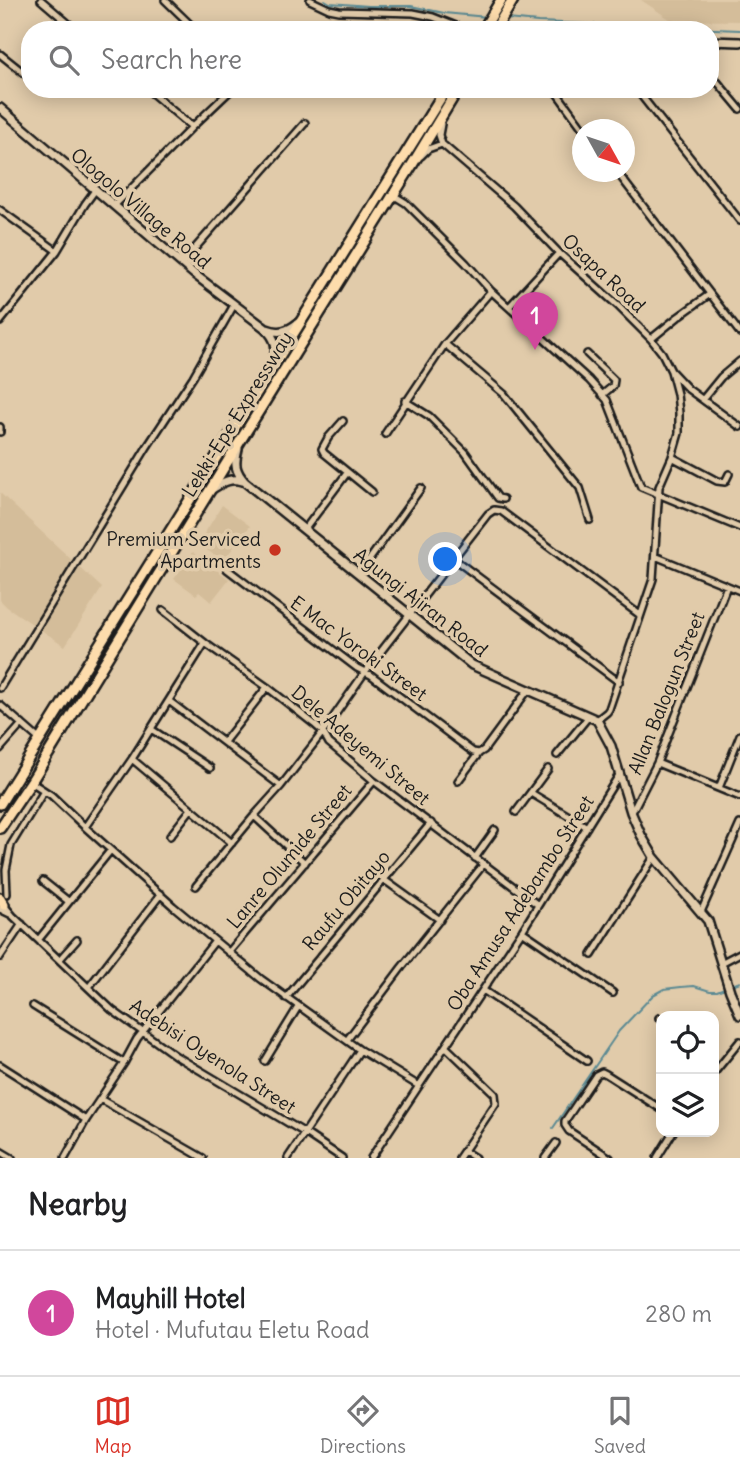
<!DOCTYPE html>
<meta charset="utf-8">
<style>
:root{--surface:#fff;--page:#f6f6f6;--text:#202124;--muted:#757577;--line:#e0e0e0;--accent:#d93025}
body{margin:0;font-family:Delius,sans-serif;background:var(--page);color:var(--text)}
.controls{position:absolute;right:21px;bottom:21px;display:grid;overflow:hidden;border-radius:14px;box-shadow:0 4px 18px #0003}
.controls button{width:63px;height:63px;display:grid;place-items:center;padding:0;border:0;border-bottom:2px solid var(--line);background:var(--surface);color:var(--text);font:35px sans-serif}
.compass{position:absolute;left:572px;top:119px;width:63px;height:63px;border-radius:50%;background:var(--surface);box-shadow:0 4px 18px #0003;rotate:130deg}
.you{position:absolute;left:446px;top:560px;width:24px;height:24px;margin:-18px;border:5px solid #fff;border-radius:50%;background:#1a73e8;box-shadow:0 0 0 10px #1a73e833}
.badge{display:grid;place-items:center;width:46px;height:46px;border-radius:50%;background:var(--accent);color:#fff;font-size:23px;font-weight:700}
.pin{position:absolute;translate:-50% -58px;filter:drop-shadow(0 2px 4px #0008)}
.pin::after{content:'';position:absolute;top:37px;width:24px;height:21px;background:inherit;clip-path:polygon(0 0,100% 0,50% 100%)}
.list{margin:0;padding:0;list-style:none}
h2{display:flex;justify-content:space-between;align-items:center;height:91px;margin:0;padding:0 28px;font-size:30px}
h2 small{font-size:23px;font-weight:400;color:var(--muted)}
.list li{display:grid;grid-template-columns:46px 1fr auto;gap:21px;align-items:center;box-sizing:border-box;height:126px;padding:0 28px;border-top:2px solid var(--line)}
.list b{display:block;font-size:26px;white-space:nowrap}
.list p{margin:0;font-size:23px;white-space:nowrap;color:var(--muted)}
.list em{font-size:23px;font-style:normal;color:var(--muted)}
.icon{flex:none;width:38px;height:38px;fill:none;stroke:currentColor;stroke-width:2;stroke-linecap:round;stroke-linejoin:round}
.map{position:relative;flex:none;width:740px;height:1158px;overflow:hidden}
.search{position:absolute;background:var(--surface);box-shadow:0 4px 18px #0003;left:21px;right:21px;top:21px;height:77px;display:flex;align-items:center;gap:18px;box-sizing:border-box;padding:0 24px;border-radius:28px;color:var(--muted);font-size:26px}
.sheet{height:217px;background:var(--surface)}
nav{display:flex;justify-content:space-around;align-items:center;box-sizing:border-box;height:98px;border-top:2px solid var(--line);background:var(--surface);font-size:19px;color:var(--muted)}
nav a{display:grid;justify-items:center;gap:4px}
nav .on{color:var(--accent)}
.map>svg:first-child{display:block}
.built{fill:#d4bd9a}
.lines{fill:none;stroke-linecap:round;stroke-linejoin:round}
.stream{stroke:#5b8a93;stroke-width:2}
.minor-casing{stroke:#1c1c1c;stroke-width:10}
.tertiary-casing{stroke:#1c1c1c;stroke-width:12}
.trunk-casing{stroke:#1c1c1c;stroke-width:14}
.minor{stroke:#e1cbaa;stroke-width:5}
.tertiary{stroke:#e1cbaa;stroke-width:7}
.trunk{stroke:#fddcac;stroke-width:9}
.poi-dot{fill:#c8321e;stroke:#e1cbaa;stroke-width:2.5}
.labels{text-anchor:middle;stroke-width:7;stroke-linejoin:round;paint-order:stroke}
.street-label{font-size:19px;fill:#1c1c1c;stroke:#e1cbaa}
.poi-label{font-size:19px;fill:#1c1c1c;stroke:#e1cbaa;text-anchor:end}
</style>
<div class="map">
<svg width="740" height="1158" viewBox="0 0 740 1158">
<rect width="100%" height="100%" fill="#e1cbaa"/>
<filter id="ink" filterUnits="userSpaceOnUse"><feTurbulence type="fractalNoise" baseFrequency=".0143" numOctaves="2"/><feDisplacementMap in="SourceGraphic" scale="14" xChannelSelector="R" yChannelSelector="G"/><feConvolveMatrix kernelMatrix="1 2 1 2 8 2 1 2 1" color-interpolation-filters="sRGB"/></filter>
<g filter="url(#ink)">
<!-- built -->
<path class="built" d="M 641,0 L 740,0 L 740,21 L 671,20 Z
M 0,493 L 102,588 L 65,646 L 7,607 L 0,600 Z
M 222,505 L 250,526 L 223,561 L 198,544 Z
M 193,552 L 229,579 L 211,602 L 199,592 L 196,595 L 174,579 Z"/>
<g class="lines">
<!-- stream -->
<path class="stream" d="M 325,0 L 330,3 L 369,6 L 411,6 L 444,13 L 487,17
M 507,19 L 538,22 L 740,30
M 732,985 L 740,982
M 553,1128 L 619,1031 L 653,995 L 664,989 L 681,987 L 694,986 L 710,991 L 717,991 L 727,987"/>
<!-- minor casing -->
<g class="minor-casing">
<path id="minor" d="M 41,0 L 76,30
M 165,0 L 196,30
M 310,0 L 329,9 L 339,11 L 413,13 L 433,17 L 466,30
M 0,54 L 30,78
M 710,73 L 740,109
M 43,89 L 45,91
M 147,89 L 192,127
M 554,89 L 584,130
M 636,89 L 740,221
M 441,124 L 439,135 L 442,144
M 442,144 L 514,206 L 559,253 L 618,306 L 651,339 L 662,353 L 671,371 L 688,389 L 740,427
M 421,156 L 428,149 L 442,144
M 617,172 L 740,333
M 393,195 L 406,203 L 466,263 L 491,291 L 589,380 L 607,400 L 641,487 L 740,528
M 114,206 L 192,127 L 232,89
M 0,210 L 57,251
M 182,263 L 305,123
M 509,307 L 559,253
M 0,322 L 57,251 L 85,204 L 96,189
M 651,339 L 678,317 L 710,294
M 445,344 L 504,394 L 580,488 L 590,520
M 587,354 L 614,380 L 613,386 L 602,395
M 703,399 L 721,377 L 740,361
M 405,401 L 429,416 L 465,452 L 498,498 L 503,499
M 343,421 L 328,438 L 322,449 L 324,453 L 372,492
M 0,427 L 0,432
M 385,434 L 445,344 L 491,291
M 672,457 L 717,481 L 725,482 L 729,474
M 305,529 L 347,473
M 655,556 L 740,591
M 454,559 L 619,682
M 227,569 L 357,668 L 371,675 L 473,752 L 479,753 L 484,750 L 528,690
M 359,574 L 421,488
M 163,610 L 205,643 L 267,687 L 314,724 L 323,732 L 329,743 L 374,781 L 538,905
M 0,688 L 147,447 L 193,377 L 234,305
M 169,701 L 281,786
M 0,705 L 40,740
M 597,720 L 607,712 L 609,709 L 653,579 L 659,487 L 672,457 L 679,433 L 679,413 L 677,394 L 671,371
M 151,729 L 210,768
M 224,742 L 267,687
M 0,749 L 22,724
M 557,755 L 589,716
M 132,759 L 232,843
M 657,763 L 740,797
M 458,781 L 479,753
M 31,782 L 51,795 L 85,827 L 173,906 L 261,979 L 360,1050 L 419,1086
M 719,788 L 740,735
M 531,793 L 587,827
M 516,812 L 548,769
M 632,812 L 657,763 L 727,586
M 254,816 L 305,863
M 85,827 L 132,759 L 205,643
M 170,836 L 191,809
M 475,858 L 495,830
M 383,879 L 440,920
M 43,881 L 68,901
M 196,886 L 254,816 L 281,786 L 323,732 L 365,672 L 488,514 L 494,510 L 501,511 L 640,615
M 7,894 L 6,870 L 11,845 L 44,791
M 4,905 L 13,916 L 112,1010 L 176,1056 L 305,1133 L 342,1158
M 0,909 L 10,914
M 701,912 L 740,824
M 522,931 L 613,993
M 39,939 L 110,851
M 229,952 L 374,781
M 592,955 L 654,857
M 0,957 L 22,924
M 60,959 L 77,940
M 721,963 L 740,953
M 89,987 L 161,894
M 483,990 L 587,1061
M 286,998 L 431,823
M 33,1006 L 124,1063
M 659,1018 L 661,1019
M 347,1040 L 402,967 L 483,865
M 446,1047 L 495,1094 L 496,1103 L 459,1158
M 265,1061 L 298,1007
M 0,1065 L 86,1120
M 714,1073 L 740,1041
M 100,1099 L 203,1158
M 0,1151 L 12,1158
M 464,1151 L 475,1158
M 65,1158 L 86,1120 L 124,1063 L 137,1039 L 215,941
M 288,1158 L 360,1050
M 371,1158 L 522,931 L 619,775
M 545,1158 L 556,1143
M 610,1158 L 569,1131 L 565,1125 L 565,1121 L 596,1075 L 602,1072 L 606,1074 L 661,1109
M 657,1158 L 673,1132"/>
</g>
<!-- tertiary casing -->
<g class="tertiary-casing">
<path id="tertiary" d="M 710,41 L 740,42
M 0,108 L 194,274 L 265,328 C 276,339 278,347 273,361
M 267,329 C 279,334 288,331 298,323
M 238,449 C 234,464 235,471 245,482 L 472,665 L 597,720 L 611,746 L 631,812 L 641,835 L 654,857 L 708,921 L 730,991 L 740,1015
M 212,489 C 222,483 230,477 242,481"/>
</g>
<!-- trunk casing -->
<g class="trunk-casing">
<path id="trunk" d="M 483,30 L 501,0
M 495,30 L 513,0
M 0,804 L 446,89
M 0,828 L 31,782 L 242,438 L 412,165 L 458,89
M 0,898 L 4,905"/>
</g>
<!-- minor -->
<use href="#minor" class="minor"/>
<!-- tertiary -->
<use href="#tertiary" class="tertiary"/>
<!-- trunk -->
<use href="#trunk" class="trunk"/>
</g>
</g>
<!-- markers -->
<circle class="poi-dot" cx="275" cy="550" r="7"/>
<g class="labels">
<!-- street labels -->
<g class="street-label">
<text transform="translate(141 208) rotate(40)" y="7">Ologolo Village Road</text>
<text transform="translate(604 273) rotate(43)" y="7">Osapa Road</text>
<text transform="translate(237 414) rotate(-58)" y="7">Lekki-Epe Expressway</text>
<text transform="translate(421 602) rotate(38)" y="7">Agungi Ajiran Road</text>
<text transform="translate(359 648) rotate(36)" y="7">E Mac Yoroki Street</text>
<text transform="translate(666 693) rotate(-68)" y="7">Allan Balogun Street</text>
<text transform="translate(361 745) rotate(40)" y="7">Dele Adeyemi Street</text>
<text transform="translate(289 856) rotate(-50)" y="7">Lanre Olumide Street</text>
<text transform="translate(346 900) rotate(-50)" y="7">Raufu Obitayo</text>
<text transform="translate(520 903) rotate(-57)" y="7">Oba Amusa Adebambo Street</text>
<text transform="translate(213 1056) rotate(33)" y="7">Adebisi Oyenola Street</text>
</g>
<!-- poi labels -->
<g class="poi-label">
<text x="261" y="546">Premium Serviced<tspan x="261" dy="22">Apartments</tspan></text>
</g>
</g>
</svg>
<div class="controls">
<button><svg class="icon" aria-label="locate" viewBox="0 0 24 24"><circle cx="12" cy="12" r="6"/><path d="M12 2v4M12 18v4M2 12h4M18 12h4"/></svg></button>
<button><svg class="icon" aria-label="layers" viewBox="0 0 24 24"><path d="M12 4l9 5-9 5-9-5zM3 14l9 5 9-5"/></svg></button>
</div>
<svg class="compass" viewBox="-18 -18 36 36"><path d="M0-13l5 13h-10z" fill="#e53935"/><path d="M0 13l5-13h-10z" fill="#757577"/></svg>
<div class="you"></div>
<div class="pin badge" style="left:535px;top:350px;background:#d1479c">1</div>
<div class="search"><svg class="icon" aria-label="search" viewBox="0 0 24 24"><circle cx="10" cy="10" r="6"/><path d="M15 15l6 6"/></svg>Search here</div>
</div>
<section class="sheet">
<h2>Nearby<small></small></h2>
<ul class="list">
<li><span class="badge" style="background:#d1479c">1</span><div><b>Mayhill Hotel</b><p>Hotel · Mufutau Eletu Road</p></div><em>280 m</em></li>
</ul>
</section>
<nav>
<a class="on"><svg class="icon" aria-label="map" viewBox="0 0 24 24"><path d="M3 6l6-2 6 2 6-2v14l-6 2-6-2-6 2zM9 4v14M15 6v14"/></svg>Map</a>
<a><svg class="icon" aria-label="directions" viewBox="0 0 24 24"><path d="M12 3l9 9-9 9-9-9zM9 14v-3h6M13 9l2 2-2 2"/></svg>Directions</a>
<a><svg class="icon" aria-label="saved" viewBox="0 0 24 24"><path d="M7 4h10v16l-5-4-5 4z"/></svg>Saved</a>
</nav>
